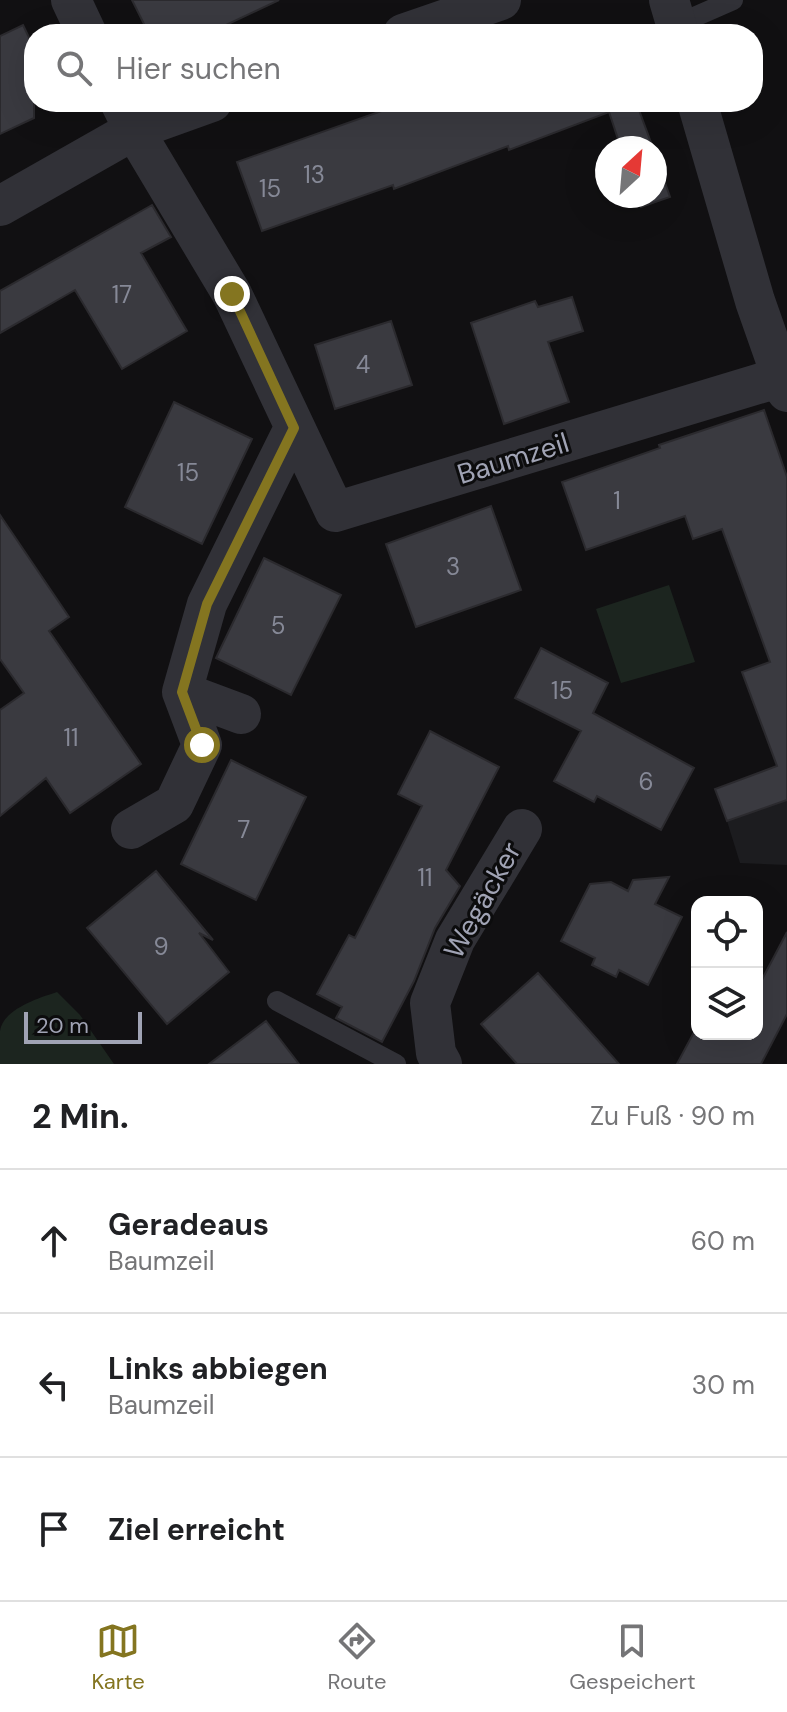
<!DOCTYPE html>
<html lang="de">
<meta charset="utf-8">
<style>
:root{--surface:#fff;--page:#f2f2f2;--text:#202124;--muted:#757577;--line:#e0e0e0;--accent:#847520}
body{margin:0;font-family:"DM Sans",sans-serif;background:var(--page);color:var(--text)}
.controls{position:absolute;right:24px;bottom:24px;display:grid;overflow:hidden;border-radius:16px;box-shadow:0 8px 32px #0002}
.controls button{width:72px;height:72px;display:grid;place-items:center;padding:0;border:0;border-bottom:2px solid var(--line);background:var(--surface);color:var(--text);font:40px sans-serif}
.compass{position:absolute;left:595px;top:136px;width:72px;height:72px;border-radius:50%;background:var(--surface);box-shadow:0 8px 32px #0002;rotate:26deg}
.scale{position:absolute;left:24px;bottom:20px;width:118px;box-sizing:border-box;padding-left:8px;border:4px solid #a0a3b4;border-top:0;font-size:22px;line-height:28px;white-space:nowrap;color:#a0a3b4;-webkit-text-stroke:6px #0c0c0d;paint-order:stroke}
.stop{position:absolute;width:24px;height:24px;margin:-18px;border:6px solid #847520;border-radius:50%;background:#fff}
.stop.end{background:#847520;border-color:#fff;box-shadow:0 2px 8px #0008}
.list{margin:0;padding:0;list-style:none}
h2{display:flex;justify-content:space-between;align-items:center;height:104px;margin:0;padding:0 32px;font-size:34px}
h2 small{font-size:26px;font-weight:400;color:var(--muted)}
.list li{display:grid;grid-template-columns:52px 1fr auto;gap:24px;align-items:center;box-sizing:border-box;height:144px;padding:0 32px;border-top:2px solid var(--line)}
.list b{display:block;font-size:30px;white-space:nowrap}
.list p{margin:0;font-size:26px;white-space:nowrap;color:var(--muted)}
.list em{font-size:26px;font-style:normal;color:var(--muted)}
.icon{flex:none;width:44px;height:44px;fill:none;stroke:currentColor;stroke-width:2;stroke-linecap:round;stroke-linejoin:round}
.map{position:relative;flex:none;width:787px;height:1064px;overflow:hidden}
.search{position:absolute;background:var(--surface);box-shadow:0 8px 32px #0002;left:24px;right:24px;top:24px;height:88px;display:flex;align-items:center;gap:20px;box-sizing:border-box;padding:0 28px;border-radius:32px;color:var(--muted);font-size:30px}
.sheet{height:536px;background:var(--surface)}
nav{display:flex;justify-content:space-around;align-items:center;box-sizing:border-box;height:112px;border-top:2px solid var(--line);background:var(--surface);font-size:22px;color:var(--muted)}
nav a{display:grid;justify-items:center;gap:4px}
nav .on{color:var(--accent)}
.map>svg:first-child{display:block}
.built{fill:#1c1c1f}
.green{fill:#1c251f}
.building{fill:#3a3a40;stroke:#2b2a2e;stroke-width:2}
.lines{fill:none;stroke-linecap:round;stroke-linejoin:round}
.lane{stroke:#313137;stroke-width:20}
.street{stroke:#313137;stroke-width:40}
.route{stroke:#847520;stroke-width:10}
.labels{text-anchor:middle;stroke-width:6;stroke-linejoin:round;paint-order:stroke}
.number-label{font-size:24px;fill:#868997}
.street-label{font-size:28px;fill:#a0a3b4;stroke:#0c0c0d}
</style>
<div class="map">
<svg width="787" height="1064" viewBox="0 0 787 1064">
<rect width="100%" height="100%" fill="#111012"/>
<!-- built -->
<path class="built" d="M 787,800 L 787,865 L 740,863 L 727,821 Z"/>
<!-- green -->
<path class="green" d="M 669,585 L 695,662 L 621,683 L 596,609 Z
M 57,992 L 80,1015 L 114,1064 L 0,1064 C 0,1053 0,1042 0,1031 C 3,1009 39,998 57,992 Z"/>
<!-- building -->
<path class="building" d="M 132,0 L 279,0 L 207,34 L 149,34 Z
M 23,25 L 34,48 L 34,118 L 0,134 L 0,36 Z
M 407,102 L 636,102 L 653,148 L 621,148 L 609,112 L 509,150 L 508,146 L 394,189 L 393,185 L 262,231 L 237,162 Z
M 655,154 L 670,197 L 641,207 L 638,196 L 655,196 Z
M 152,205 L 171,237 L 141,253 L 187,331 L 122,369 L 75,290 L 0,333 L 0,291 Z
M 572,297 L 583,331 L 548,342 L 569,402 L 504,424 L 471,323 L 535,301 L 538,307 Z
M 391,321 L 412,385 L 335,409 L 315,345 Z
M 174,402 L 252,439 L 202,544 L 125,507 Z
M 764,410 L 787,477 L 787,800 L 727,821 L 715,789 L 777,766 L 742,672 L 770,662 L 722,529 L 693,539 L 685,516 L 586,550 L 562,482 L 660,448 L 659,445 Z
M 491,506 L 521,590 L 416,627 L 386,544 Z
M 0,515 L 69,617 L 49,631 L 141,764 L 70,813 L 46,778 L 0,816 L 0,710 L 24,693 L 0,659 Z
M 264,558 L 341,595 L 291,695 L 216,658 Z
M 541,648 L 608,683 L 593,713 L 694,768 L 661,830 L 597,796 L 594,802 L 554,781 L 581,731 L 515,698 Z
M 430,731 L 499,767 L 446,870 L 460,886 L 435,928 L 414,981 L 382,1042 L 336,1018 L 342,1007 L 317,994 L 349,935 L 355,938 L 422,806 L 398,794 Z
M 231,760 L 306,797 L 256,900 L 181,864 Z
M 156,871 L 213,940 L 199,933 L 229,972 L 167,1024 L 87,928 Z
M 669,877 L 655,904 L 682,917 L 648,985 L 619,970 L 616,977 L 592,965 L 595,958 L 561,941 L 590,884 L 611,882 L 628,891 L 633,880 Z
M 787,932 L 787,1014 L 761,1064 L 677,1064 L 693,1034 L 757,1034 L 757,989 Z
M 538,973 L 619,1064 L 517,1064 L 481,1024 Z
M 266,1021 L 299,1064 L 209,1064 Z"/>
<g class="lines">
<!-- lane -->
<path class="lane" d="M 676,25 L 733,0
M 277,1001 L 396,1064"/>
<!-- street -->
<path class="street" d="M 71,0 L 87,34
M 669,0 L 679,34
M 403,34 L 501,0
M 120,102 L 134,130 L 232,294 L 335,512 L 781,377
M 697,102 L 755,301 L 787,392
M 0,206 L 134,130 L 212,102
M 182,692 L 241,714
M 131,829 L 174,804 L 202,745 L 182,692 L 207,604 L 294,428
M 442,1064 L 436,1053 L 430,1003 L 455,940 L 522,829"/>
</g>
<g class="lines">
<!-- route -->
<path class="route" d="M 202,745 L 182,692 L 207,604 L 294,428 L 232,294"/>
</g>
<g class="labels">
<!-- number labels -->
<g class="number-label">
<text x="314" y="183">13</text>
<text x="270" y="197">15</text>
<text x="122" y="303">17</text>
<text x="363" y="373">4</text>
<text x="188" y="481">15</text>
<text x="617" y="509">1</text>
<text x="453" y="575">3</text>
<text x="278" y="634">5</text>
<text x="562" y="699">15</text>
<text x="71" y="746">11</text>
<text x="646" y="790">6</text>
<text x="244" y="838">7</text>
<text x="425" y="886">11</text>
<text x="161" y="955">9</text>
</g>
<!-- street labels -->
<g class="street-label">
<text transform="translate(513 458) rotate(-17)" y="10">Baumzeil</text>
<text transform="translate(482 900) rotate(-61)" y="10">Wegäcker</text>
</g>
</g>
</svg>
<div class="controls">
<button><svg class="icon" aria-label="locate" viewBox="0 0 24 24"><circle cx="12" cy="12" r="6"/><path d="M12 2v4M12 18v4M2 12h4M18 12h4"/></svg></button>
<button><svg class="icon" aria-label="layers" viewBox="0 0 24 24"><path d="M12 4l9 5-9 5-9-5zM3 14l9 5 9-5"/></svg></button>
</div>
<svg class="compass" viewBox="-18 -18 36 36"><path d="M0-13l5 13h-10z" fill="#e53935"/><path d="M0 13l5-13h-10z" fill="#757577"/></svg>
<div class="scale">20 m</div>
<div class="stop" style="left:202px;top:745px"></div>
<div class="stop end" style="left:232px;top:294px"></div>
<div class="search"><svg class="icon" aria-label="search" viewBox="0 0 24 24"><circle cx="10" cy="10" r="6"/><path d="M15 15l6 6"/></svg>Hier suchen</div>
</div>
<section class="sheet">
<h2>2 Min.<small>Zu Fuß · 90 m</small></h2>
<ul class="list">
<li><svg class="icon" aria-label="ahead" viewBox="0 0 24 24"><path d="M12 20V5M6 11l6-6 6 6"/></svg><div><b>Geradeaus</b><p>Baumzeil</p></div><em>60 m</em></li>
<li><svg class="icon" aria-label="left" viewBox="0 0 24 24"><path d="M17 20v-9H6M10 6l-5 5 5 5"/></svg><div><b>Links abbiegen</b><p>Baumzeil</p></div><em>30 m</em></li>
<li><svg class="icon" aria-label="arrive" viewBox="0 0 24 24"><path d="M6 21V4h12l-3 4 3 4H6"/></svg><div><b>Ziel erreicht</b></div></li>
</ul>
</section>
<nav>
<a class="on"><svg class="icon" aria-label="map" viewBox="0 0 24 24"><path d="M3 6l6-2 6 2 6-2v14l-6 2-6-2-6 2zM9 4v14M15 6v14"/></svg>Karte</a>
<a><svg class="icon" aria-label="directions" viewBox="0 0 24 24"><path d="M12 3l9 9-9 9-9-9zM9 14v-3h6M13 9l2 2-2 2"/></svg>Route</a>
<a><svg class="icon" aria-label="saved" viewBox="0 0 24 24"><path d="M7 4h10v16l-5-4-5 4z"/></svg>Gespeichert</a>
</nav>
